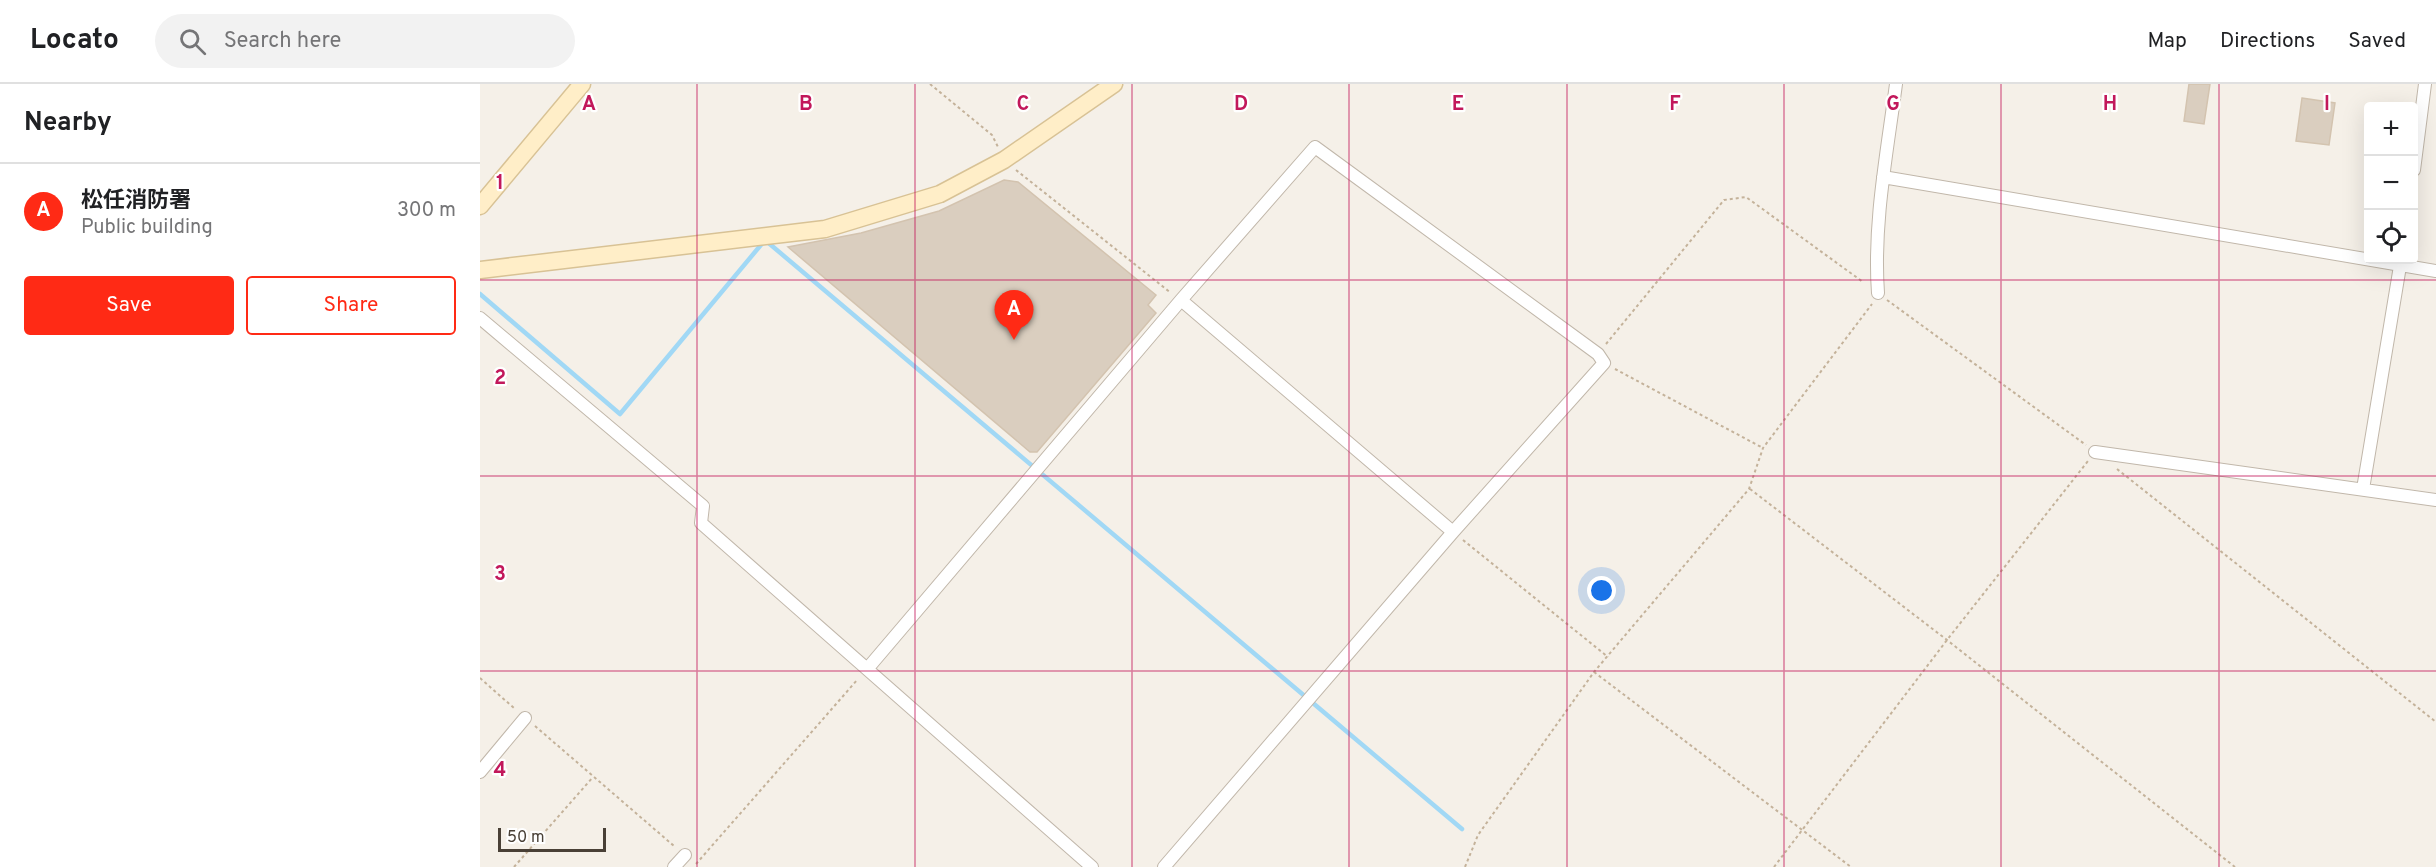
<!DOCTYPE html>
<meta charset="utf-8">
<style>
:root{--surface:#fff;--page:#f2f2f2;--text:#202124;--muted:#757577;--line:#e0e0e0;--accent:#ff2a15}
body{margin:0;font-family:Overpass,"Noto Sans JP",sans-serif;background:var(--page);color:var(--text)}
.controls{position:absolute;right:18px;top:18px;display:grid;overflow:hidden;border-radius:6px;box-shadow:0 6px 24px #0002}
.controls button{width:54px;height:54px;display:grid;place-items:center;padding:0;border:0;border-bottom:2px solid var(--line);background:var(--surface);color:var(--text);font:30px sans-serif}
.scale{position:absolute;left:18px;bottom:15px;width:108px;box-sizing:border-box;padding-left:6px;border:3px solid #494036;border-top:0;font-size:16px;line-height:21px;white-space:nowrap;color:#494036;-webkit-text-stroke:4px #fff;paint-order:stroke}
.you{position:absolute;left:1122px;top:507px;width:21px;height:21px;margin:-15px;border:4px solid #fff;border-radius:50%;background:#1a73e8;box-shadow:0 0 0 9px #1a73e833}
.badge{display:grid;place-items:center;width:39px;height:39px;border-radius:50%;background:var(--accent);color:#fff;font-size:20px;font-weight:700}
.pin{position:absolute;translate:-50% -50px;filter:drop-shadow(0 2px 3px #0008)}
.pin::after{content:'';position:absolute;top:32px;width:21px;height:18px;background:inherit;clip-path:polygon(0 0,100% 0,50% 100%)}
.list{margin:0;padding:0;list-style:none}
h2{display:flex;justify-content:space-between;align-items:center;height:78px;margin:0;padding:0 24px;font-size:26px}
h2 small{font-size:20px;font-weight:400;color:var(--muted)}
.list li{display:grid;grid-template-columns:39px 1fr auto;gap:18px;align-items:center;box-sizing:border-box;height:96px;padding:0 24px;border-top:2px solid var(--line)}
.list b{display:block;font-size:22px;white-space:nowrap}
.list p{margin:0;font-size:20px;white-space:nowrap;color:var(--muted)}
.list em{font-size:20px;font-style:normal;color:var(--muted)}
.actions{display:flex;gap:12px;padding:18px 24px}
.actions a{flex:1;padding:14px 0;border:2px solid var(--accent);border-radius:6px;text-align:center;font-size:21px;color:var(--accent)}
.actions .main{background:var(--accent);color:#fff}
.icon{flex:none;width:33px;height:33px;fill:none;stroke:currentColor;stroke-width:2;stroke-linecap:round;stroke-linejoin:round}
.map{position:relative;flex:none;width:1956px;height:783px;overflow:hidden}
header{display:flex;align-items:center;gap:36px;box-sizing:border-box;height:84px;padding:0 30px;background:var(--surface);border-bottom:2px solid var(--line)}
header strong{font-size:28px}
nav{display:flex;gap:33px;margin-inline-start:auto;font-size:21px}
.search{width:420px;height:54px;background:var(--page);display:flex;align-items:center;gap:15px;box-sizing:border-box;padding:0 21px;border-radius:33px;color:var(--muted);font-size:22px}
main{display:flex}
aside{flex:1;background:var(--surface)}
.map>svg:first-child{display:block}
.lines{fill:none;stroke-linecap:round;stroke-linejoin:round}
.stream{stroke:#a1d8f5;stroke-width:4.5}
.building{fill:#dacebf;stroke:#d3c3af;stroke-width:1.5}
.street-casing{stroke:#c1b7aa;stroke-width:14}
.secondary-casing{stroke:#d8c295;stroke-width:19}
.path{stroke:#c4b29a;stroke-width:2;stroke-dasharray:3 3;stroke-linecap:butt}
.street{stroke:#fff;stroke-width:12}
.secondary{stroke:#ffeec8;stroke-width:16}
.grid{fill:none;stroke:#c2185b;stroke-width:1.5;stroke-opacity:0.55}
.grid-label{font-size:20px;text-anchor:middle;font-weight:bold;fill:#c2185b;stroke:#fff;stroke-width:4.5;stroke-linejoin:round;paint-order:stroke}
</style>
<header>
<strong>Locato</strong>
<div class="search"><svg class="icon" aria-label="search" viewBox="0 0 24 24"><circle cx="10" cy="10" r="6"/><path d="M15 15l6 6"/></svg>Search here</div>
<nav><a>Map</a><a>Directions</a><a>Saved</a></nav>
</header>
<main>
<aside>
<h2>Nearby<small></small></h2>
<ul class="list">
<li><span class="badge">A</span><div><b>松任消防署</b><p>Public building</p></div><em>300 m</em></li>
</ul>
<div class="actions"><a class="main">Save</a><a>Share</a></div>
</aside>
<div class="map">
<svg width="1956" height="783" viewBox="0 0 1956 783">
<rect width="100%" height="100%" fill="#f5f0e8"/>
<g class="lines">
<!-- stream -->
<path class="stream" d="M 0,210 L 140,330 L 285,156 L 982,745"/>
</g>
<!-- building -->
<path class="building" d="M 1709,0 L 1730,0 L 1724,40 L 1704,37 Z
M 1822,14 L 1855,19 L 1849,61 L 1816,57 Z
M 524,96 L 538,98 L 676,211 L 668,221 L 676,229 L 557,368 L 550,368 L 308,163 L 381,149 L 459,127 Z"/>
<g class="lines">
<!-- street casing -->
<g class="street-casing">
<path id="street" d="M 1934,86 L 1945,0
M 1403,93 L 1956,187
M 1398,209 C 1393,140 1407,69 1416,0
M 701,216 L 973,448
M 0,234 L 223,422 L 221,439 L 612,783
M 1615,368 L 1956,416
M 1883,405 L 1921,176
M 388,584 L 701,216 L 835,63 L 1118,270 L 1124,279 L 973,448 L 684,783
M 0,688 L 45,634
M 194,783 L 205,771"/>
</g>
<!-- secondary casing -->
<g class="secondary-casing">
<path id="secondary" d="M 0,122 L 102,0
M 0,186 L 345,145 L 460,110 L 524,76 L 634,0"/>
</g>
<!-- path -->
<path class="path" d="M 450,0 L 512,51 L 518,63
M 536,86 L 691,209
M 1407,216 L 1606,361
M 1126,260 L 1244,116 L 1266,113 L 1383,198
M 1135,285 L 1283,364
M 1637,385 L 1956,638
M 1270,405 L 1467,556 L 1755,783
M 983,456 L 1128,573
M 1114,588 L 1371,783
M 0,594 L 35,625
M 55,642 L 194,762
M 216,780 L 378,595
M 34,783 L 113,693
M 985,783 L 998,751 L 1114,588 L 1269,405 L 1283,364 L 1392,220
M 1294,783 L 1467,556 L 1608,377"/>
<!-- street -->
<use href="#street" class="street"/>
<!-- secondary -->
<use href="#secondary" class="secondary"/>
</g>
<!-- grid -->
<path class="grid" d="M 217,0 L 217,783M 435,0 L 435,783M 652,0 L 652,783M 869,0 L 869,783M 1087,0 L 1087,783M 1304,0 L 1304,783M 1521,0 L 1521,783M 1739,0 L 1739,783M 0,196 L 1956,196M 0,392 L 1956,392M 0,587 L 1956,587"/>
<g class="grid-label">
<text x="109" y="26">A</text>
<text x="326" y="26">B</text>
<text x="543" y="26">C</text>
<text x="761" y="26">D</text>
<text x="978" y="26">E</text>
<text x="1195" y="26">F</text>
<text x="1413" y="26">G</text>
<text x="1630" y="26">H</text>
<text x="1847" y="26">I</text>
<text x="20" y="105">1</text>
<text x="20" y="300">2</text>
<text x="20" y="496">3</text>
<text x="20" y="692">4</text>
</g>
</svg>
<div class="controls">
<button>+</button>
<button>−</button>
<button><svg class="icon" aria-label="locate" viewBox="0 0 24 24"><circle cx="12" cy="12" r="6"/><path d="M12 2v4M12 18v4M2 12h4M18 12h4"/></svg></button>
</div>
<div class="scale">50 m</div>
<div class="you"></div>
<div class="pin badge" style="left:534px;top:256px">A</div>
</div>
</main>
